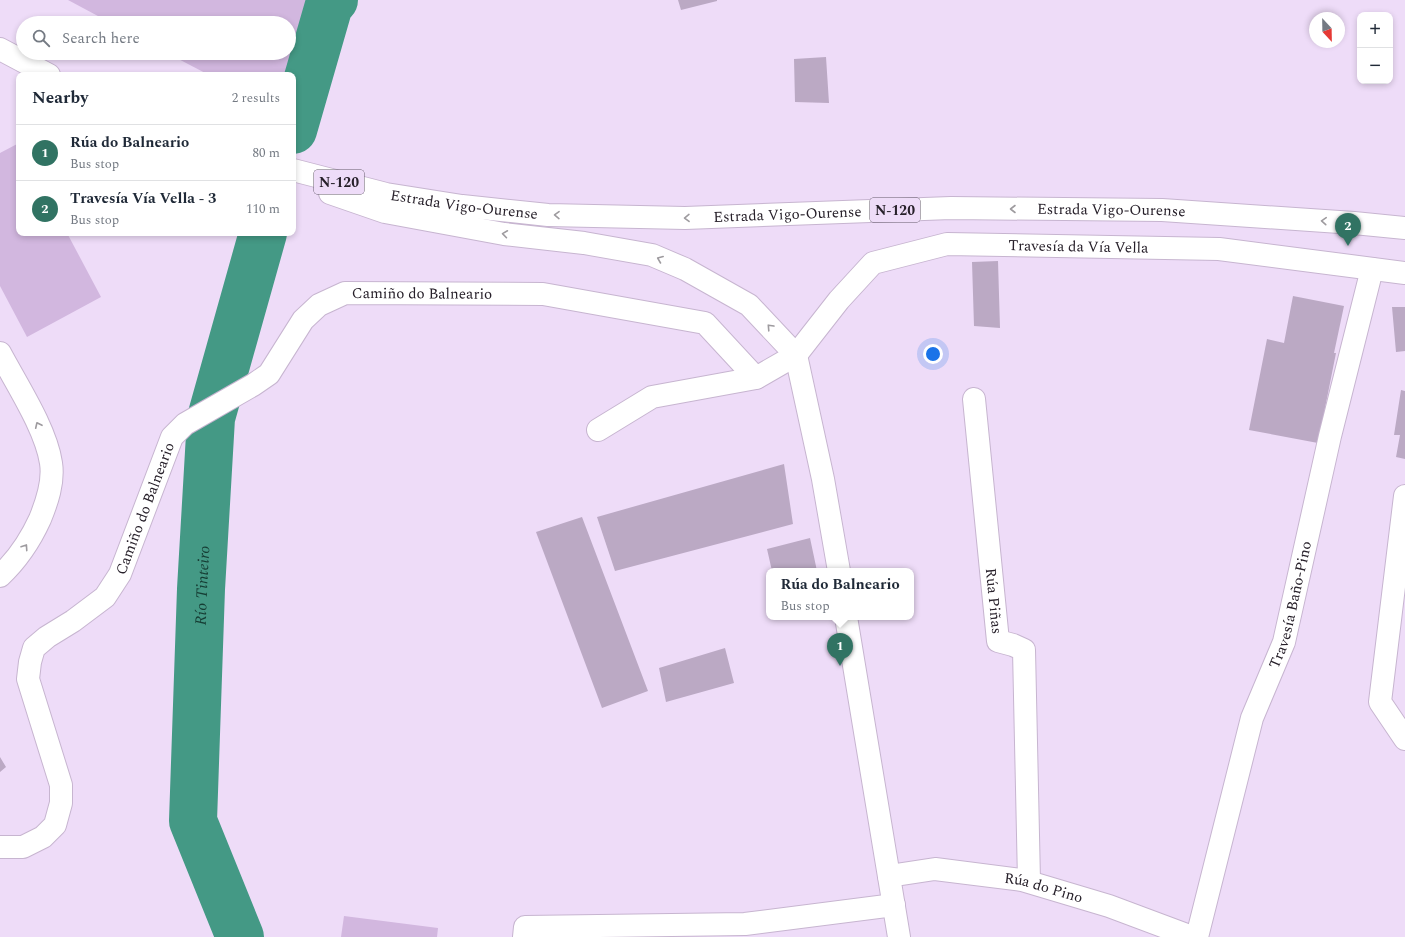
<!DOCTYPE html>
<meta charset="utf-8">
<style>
:root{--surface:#fff;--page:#f2f2f3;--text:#1f2937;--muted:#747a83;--line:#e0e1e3;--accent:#317363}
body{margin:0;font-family:Spectral,serif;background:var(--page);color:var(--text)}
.controls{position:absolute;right:12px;top:12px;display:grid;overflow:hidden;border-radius:8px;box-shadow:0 2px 6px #0003}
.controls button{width:36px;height:36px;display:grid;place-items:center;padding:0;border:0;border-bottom:1px solid var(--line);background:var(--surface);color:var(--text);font:20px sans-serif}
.compass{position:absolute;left:1309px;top:12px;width:36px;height:36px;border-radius:50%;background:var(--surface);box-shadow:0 2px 6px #0003;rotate:158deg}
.you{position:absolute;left:933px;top:354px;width:14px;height:14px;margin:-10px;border:3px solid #fff;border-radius:50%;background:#1a73e8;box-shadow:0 0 0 6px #1a73e833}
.badge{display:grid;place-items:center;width:26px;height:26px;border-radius:50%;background:var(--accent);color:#fff;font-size:13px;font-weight:700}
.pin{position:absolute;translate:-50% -33px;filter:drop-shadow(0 1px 2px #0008)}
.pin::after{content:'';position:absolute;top:21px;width:14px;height:12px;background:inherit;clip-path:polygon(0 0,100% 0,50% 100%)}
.popup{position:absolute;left:766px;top:568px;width:148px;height:52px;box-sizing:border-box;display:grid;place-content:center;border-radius:8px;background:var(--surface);filter:drop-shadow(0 1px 3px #0005);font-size:13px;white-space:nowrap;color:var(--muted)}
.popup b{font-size:15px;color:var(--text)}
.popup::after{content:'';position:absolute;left:50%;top:100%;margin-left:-8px;border:8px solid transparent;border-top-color:var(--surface)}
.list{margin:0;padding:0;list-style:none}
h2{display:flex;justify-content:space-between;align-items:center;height:52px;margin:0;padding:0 16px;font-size:17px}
h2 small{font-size:13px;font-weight:400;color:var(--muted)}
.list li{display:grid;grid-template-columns:26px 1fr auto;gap:12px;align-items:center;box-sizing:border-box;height:56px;padding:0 16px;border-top:1px solid var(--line)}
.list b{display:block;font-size:15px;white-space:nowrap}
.list p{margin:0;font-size:13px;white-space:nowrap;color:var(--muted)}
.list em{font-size:13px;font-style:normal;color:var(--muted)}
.icon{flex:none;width:22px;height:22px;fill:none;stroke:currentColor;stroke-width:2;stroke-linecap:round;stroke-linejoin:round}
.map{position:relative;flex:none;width:1405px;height:937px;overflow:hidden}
.search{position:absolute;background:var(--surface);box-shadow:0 2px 6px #0003;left:16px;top:16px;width:280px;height:44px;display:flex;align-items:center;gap:10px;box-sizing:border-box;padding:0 14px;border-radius:22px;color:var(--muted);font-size:15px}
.panel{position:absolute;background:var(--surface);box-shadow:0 2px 6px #0003;left:16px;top:72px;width:280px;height:164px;border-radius:8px}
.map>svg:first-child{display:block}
.green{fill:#d2b7df}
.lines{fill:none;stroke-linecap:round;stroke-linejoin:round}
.river{stroke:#449985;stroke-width:48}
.building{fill:#bba9c4}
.minor-casing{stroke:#c7b5d0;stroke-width:24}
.highway-casing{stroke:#c7b5d0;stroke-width:24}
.minor{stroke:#fff;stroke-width:22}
.highway{stroke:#fff;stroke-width:22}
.oneway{stroke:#9e9b9f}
.labels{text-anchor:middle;stroke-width:3;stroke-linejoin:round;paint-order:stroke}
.shield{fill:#eedcf8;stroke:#635868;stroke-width:1}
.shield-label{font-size:14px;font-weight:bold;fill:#27202a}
.street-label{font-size:15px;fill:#27202a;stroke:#eedcf8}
.water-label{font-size:16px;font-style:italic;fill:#163d34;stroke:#eedcf8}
</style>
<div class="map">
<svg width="1405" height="937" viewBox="0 0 1405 937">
<rect width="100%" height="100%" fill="#eedcf8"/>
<!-- green -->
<path class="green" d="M 68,0 L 314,0 L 293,96 L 293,75 L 209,75 L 167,53 L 289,53 L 289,23 L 111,23 Z
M 19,143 L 19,233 L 67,233 L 101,297 L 27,337 L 0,286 L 0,153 Z
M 344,916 L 438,928 L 437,937 L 341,937 Z"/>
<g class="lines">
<!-- river -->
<g class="river">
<path d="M 293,130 L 329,5 L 334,0"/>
<path id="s1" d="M 240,937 L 193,821 L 201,589 L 211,418 L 263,233"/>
</g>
</g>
<!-- building -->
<path class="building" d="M 678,0 L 717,0 L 717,1 L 681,10 Z
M 826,57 L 829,103 L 795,102 L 794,59 Z
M 998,261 L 1000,328 L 974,326 L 972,262 Z
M 1293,296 L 1344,306 L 1334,353 L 1336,353 L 1318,443 L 1249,430 L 1267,339 L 1284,343 Z
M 1392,307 L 1405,307 L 1405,351 L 1396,352 Z
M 1401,390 L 1405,391 L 1405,459 L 1396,457 L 1400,435 L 1394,435 Z
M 784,464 L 793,524 L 615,571 L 597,517 Z
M 582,517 L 648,691 L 602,708 L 536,532 Z
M 810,538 L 817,571 L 772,571 L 767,549 Z
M 725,648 L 734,683 L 666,702 L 659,668 Z
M 0,757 L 6,767 L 0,772 Z"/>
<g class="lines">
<!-- minor casing -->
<g class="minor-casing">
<g id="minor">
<path d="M 0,353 C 17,385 46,429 51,463 C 54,482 47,502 40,519 C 30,541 18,559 0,576"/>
<path d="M 796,355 L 823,479 L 839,571"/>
<path id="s2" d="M 974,399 L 998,641 L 1013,645 L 1024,650 L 1029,881"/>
<path id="s3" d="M 598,430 L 652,397 L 756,378 L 796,355 L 839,300 L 873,263 L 947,244 L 1219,249 L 1405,273"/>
<path d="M 1405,496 L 1380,702 L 1405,739"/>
<path d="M 846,617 L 899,937"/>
<path id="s4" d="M 0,847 L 23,847 L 43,837 L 55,825 L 61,803 L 61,785 L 28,679 L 30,662 L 34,648 L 47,637 L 73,621 L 105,597 L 120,574 L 172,437 L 185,424 L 253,385 L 269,374 L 303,320 L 319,305 L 345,293 L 543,294 L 705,323 L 756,378"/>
<path id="s5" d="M 889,876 L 935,869 L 1022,880 L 1109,906 L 1192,937"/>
<path d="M 524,937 L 525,927 L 745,924 L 894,905"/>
<path id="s6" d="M 1197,937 L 1252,718 L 1284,642 L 1330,436 L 1372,269"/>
</g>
</g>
<!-- highway casing -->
<g class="highway-casing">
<g id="highway">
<path d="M 0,49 L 49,75"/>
<path id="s7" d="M 293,170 L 386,194 L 462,206 L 548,215 L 685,218 L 951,208 L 1162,210 L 1354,223 L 1405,228"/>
<path d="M 330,193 L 385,212 L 504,234 L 584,243 L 652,255 L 685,269 L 749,305 L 796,355"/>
</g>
</g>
<!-- minor -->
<use href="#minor" class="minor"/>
<!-- highway -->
<use href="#highway" class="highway"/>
</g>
<!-- one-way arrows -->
<defs><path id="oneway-chevron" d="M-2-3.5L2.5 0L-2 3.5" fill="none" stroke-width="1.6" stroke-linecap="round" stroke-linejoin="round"/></defs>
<g class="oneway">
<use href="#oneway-chevron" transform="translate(1013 209) rotate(-180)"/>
<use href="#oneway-chevron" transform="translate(557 215) rotate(-179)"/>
<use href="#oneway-chevron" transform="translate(687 218) rotate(179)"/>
<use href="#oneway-chevron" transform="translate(1324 221) rotate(-176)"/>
<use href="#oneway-chevron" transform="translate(505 234) rotate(-172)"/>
<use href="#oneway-chevron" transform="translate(660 259) rotate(-158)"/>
<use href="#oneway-chevron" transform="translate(770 327) rotate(-133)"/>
<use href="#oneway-chevron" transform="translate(38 425) rotate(-115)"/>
<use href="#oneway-chevron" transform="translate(25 547) rotate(-56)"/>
</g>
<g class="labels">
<!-- shield labels -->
<g class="shield">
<rect x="314" y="170" width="50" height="24" rx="3"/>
<rect x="870" y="198" width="50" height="24" rx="3"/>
</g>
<g class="shield-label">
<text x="339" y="187">N-120</text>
<text x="895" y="215">N-120</text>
</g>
<!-- street labels -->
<g class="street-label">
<text dy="5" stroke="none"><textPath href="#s7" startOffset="175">Estrada Vigo-Ourense</textPath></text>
<text dy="5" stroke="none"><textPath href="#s7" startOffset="823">Estrada Vigo-Ourense</textPath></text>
<text dy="5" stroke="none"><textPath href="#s7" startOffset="499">Estrada Vigo-Ourense</textPath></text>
<text dy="5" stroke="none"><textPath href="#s3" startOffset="543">Travesía da Vía Vella</textPath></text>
<text dy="5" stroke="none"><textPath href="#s4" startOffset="815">Camiño do Balneario</textPath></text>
<text dy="5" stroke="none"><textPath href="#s4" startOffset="431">Camiño do Balneario</textPath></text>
<text dy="5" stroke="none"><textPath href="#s2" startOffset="203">Rúa Piñas</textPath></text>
<text dy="5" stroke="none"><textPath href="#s6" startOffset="346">Travesía Baño-Pino</textPath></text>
<text dy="5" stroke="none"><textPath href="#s5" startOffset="157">Rúa do Pino</textPath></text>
</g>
<!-- water labels -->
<g class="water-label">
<text dy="6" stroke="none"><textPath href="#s1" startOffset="361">Río Tinteiro</textPath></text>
</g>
</g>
</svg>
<div class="controls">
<button>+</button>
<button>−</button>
</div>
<svg class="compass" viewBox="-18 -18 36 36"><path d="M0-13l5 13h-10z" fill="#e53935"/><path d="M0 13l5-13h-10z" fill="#747a83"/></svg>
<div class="you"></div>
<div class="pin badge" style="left:840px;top:666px">1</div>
<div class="popup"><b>Rúa do Balneario</b>Bus stop</div>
<div class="pin badge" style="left:1348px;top:246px">2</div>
<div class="search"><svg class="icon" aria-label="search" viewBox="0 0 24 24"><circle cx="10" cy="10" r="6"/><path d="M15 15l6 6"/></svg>Search here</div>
<section class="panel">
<h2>Nearby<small>2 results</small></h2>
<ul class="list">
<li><span class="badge">1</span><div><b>Rúa do Balneario</b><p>Bus stop</p></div><em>80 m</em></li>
<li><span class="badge">2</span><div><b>Travesía Vía Vella - 3</b><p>Bus stop</p></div><em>110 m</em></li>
</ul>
</section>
</div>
